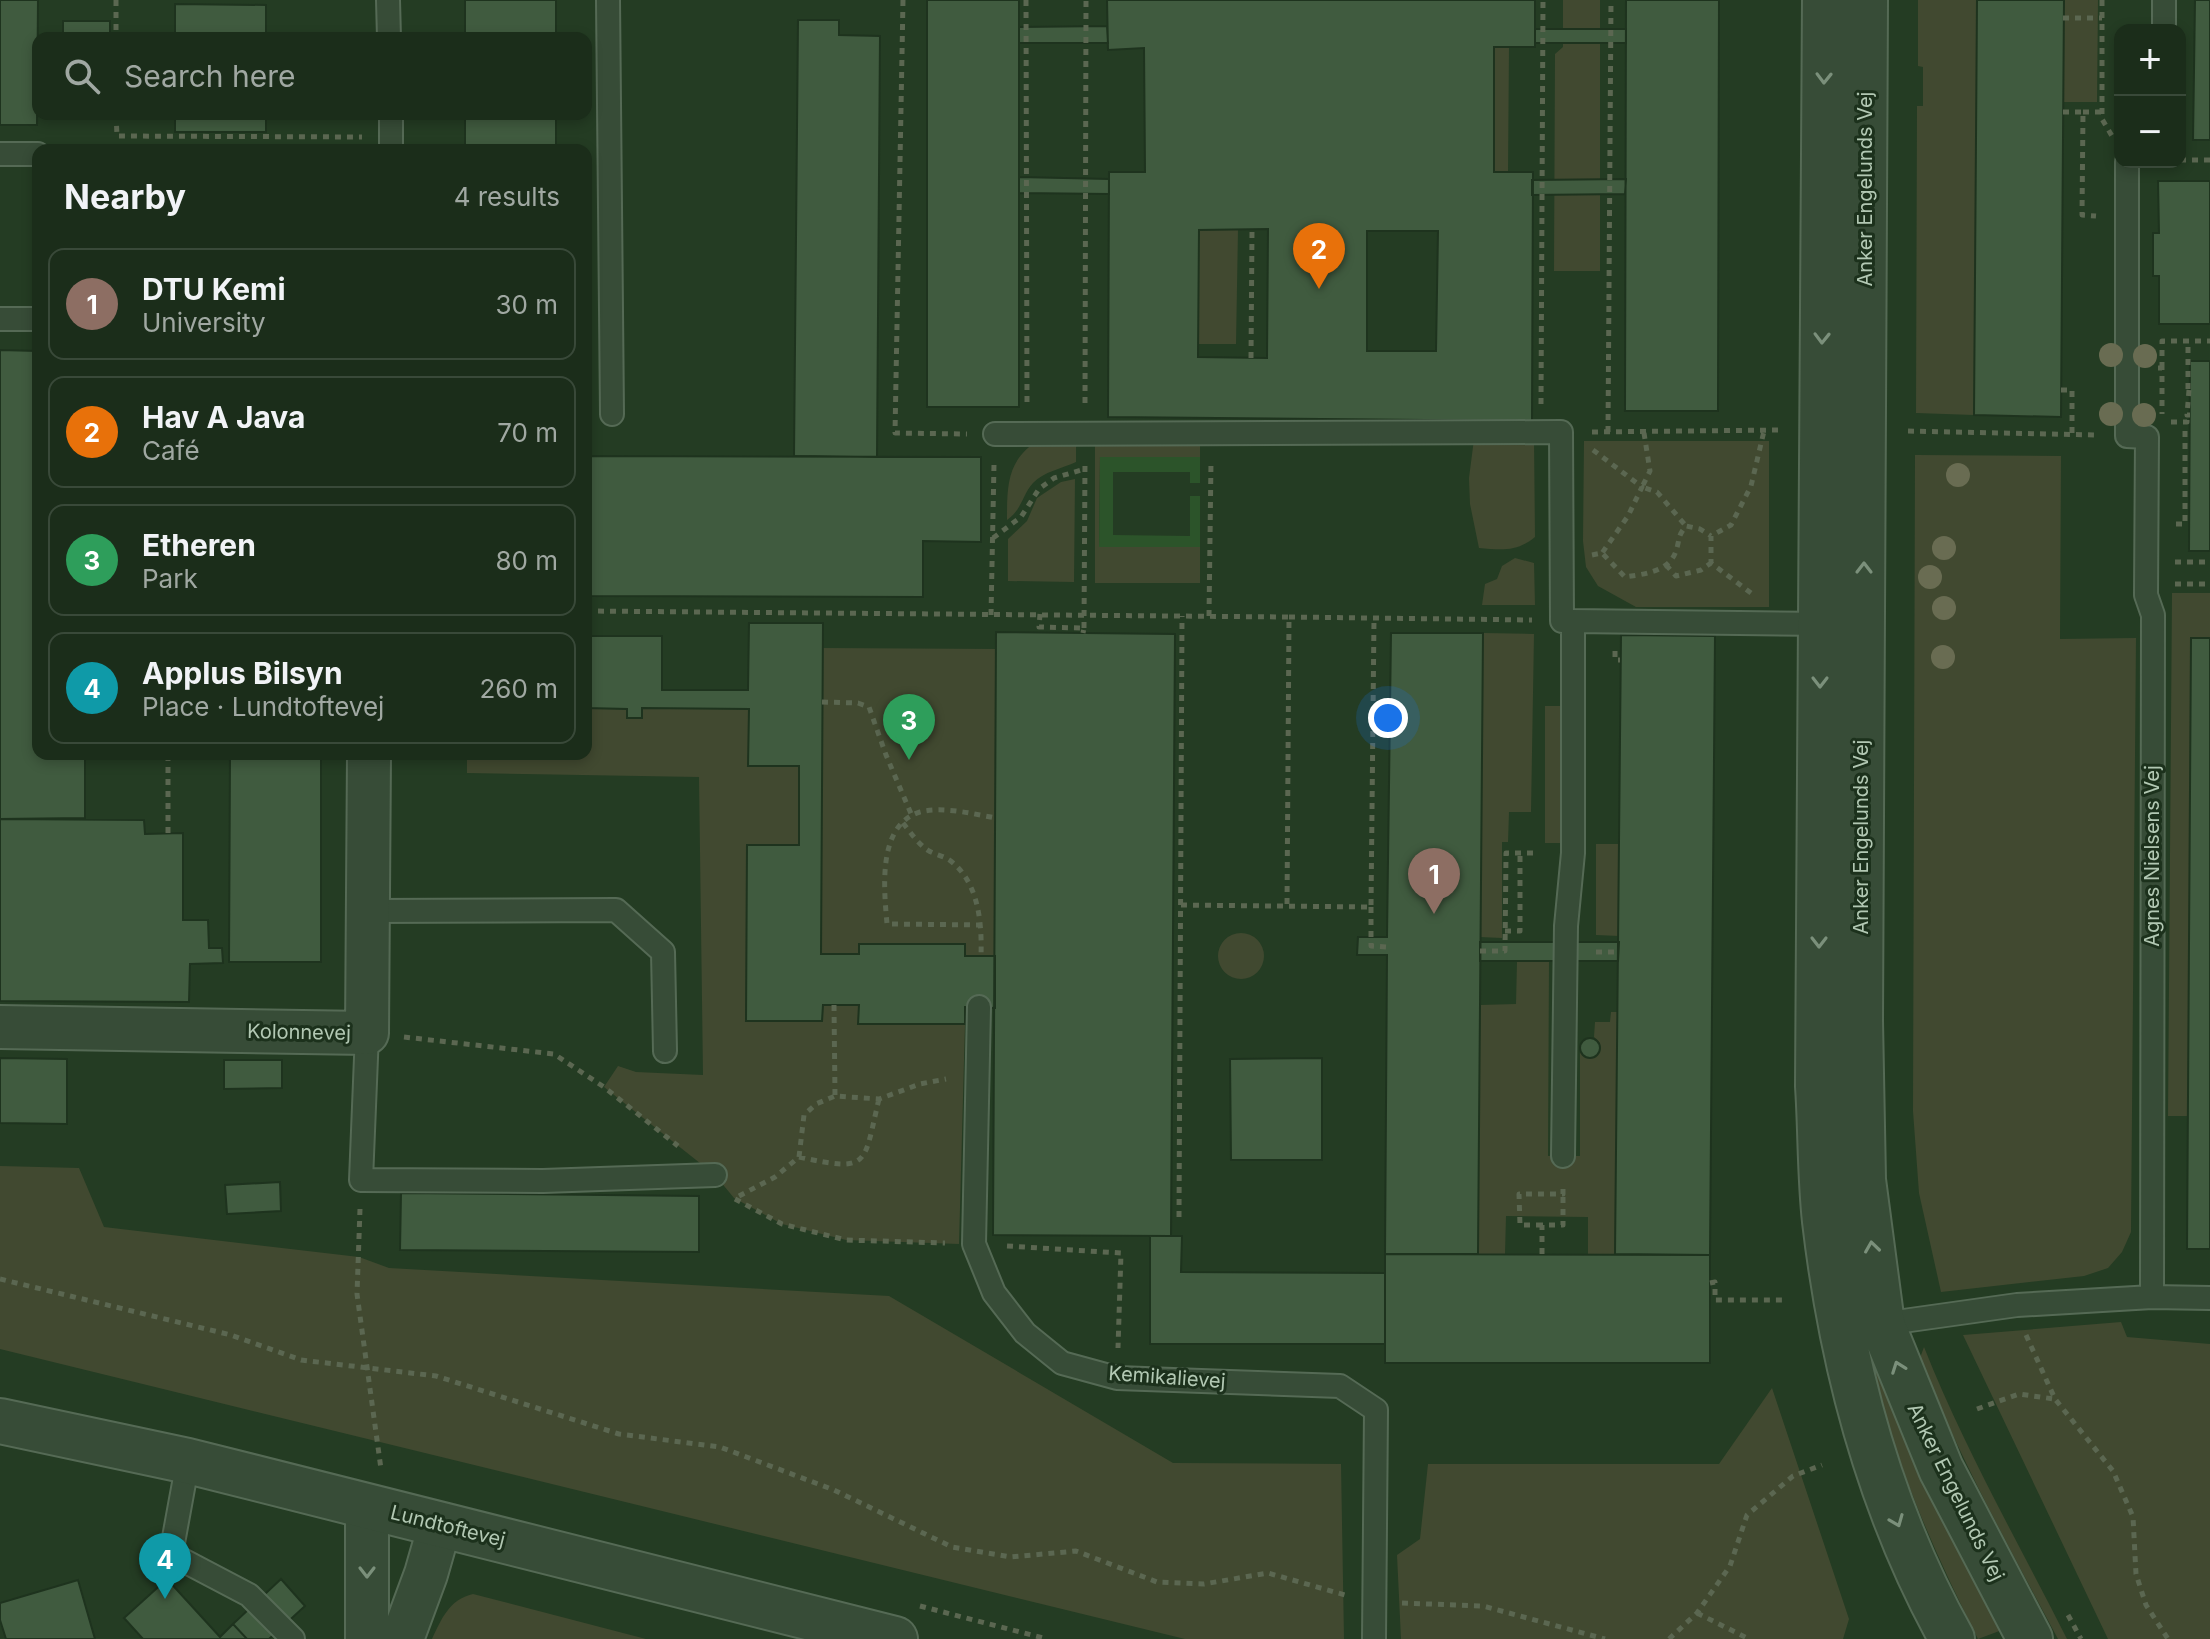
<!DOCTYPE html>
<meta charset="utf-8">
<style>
:root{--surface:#1b2d1a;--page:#283927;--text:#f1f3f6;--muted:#a0a8a2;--line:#394939;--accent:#88f789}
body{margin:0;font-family:Inter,sans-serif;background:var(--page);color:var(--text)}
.controls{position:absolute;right:24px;top:24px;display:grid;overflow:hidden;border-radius:16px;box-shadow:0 4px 12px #0003}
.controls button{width:72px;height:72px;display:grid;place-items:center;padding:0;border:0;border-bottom:2px solid var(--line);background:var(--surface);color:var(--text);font:40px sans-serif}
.you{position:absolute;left:1388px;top:718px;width:28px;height:28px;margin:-20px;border:6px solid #fff;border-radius:50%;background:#1a73e8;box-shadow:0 0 0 12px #1a73e833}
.badge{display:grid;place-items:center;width:52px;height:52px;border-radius:50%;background:var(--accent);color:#fff;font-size:26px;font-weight:700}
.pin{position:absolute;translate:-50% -66px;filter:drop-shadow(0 2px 4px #0008)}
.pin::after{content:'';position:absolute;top:42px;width:28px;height:24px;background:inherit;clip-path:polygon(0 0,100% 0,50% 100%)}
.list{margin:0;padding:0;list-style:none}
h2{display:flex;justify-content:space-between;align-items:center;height:104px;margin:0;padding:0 32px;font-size:34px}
h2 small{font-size:26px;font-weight:400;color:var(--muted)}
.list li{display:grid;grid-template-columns:52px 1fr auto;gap:24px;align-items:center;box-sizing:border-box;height:112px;margin:0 16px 16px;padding:0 16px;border:2px solid var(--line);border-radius:16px}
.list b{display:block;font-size:30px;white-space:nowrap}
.list p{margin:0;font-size:26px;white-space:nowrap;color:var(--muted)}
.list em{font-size:26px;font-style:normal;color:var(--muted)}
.icon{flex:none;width:44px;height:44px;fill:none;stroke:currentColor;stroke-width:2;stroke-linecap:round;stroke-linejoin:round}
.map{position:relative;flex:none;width:2210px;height:1639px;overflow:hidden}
.search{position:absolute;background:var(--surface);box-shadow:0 4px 12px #0003;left:32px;top:32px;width:560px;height:88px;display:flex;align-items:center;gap:20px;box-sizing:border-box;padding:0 28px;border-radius:16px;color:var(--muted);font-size:30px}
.panel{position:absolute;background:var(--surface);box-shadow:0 4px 12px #0003;left:32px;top:144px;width:560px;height:616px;border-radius:16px}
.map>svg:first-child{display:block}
.green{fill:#414930}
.water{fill:#2c542a}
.building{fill:#405b3f;stroke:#1e331e;stroke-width:2;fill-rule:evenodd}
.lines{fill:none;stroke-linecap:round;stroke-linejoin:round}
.service-casing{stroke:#556a55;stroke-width:26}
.minor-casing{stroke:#556a55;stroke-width:46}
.tertiary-casing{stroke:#556a55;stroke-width:48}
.path{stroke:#5b6751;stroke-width:5;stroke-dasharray:6 6;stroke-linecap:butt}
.service{stroke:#374c37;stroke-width:22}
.minor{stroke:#374c37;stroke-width:42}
.tertiary{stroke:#374c37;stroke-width:44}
.tree{fill:#696c52}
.oneway{stroke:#7b907b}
.labels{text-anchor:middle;stroke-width:6;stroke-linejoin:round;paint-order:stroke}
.street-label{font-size:20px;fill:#b2c8b3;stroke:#1c311c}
</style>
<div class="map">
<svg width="2210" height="1639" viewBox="0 0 2210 1639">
<rect width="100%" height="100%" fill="#243c23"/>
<!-- green -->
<path class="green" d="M 1563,0 L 1600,0 L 1600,271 L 1554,271 L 1555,54 L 1563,47 Z
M 1918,0 L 1977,0 L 1974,415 L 1916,413 L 1917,106 L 1923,106 L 1923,67 L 1918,66 Z
M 2064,0 L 2098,0 L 2097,102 L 2063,102 Z
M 1494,47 L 1509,47 L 1508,172 L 1494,172 Z
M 1199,230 L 1238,230 L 1236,344 L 1198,344 Z
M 1043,438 L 1076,438 L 1076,462 C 1063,468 1043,472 1033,483 C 1022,495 1022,510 1007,520 C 1007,484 1007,457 1043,438 Z
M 1095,439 L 1200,439 L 1200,457 L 1100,457 L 1099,546 L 1200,547 L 1200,583 L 1095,583 Z
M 1474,439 L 1534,440 L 1535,537 C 1517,552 1502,550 1479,548 L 1470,504 L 1469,478 Z
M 1584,441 L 1769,441 L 1769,607 L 1636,607 L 1598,586 L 1586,567 L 1583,541 Z
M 1915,455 L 2061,456 L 2060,639 L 2136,638 L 2131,1232 L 2122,1252 L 2108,1268 L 2084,1276 L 1941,1292 L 1919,1193 L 1913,1111 Z
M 1075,479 L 1074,582 L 1008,581 L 1008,539 L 1027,521 L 1037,498 L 1061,482 Z
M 1515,558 L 1534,563 L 1535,605 L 1482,605 L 1485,584 L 1497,579 L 1502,566 Z
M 2172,593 L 2210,593 L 2210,638 L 2191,638 L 2188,1116 L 2168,1116 Z
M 1483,633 L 1534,634 L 1531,812 L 1509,812 L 1508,842 L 1502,842 L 1502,938 L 1480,937 Z
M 823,648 L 996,649 L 995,956 L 965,956 L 964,944 L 859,944 L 859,954 L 821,954 Z
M 1545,706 L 1562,706 L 1562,843 L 1545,843 Z
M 586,708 L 627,709 L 628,718 L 642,718 L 642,708 L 749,709 L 749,766 L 799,766 L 799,845 L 747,845 L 747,1020 L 822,1021 L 823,1005 L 859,1005 L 859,1024 L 965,1024 L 959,1244 L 846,1240 L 782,1224 L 734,1198 L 715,1175 L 604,1087 L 618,1066 L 636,1072 L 703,1075 L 699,777 L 467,773 L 467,754 L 586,754 Z
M 1596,844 L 1619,844 L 1619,936 L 1596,935 Z
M1218 956a23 23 0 1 1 46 0a23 23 0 1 1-46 0Z
M 1517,962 L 1549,962 L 1548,1156 L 1580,1156 L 1580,1049 L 1586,1057 L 1594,1057 L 1599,1052 L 1600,1043 L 1594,1037 L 1595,1022 L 1610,1022 L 1611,1012 L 1618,1012 L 1615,1254 L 1588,1254 L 1588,1217 L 1506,1216 L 1505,1254 L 1478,1254 L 1480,1005 L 1516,1004 Z
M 0,1166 L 79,1168 L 104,1227 L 359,1257 L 389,1268 L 889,1296 L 1173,1463 L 1341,1464 L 1344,1639 L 1185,1639 L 0,1349 Z
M 2121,1322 L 2127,1337 L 2210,1344 L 2210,1639 L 2108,1639 L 1963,1335 Z
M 1924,1347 C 1964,1448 2018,1542 2067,1639 L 2058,1639 C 2009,1547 1958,1456 1920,1358 Z
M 1873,1360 L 1905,1441 L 2002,1630 L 1978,1639 C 1934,1551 1891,1458 1873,1360 Z
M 1772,1388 L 1849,1619 L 1843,1639 L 1401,1639 L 1397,1555 L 1420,1539 L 1428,1464 L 1719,1464 Z
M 473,1594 L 646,1639 L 432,1639 C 442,1618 449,1600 473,1594 Z"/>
<!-- water -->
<path class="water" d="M 1100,457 L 1200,457 L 1200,483 L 1190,483 L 1190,472 L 1113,472 L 1113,535 L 1190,536 L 1190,496 L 1200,496 L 1200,547 L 1099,547 Z"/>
<!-- building -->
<path class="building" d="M 0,0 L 38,0 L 37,125 L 0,125 Z
M 465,0 L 556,0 L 556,38 L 465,38 Z
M 927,0 L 1019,0 L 1019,407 L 927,407 Z
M 1107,0 L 1535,0 L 1535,47 L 1494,47 L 1494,172 L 1533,172 L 1532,421 L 1108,417 L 1109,172 L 1145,172 L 1144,48 L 1108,50 ZM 1268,229 L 1267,358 L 1198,357 L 1199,230 ZM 1367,231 L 1438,231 L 1436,351 L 1367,351 Z
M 1626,0 L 1719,0 L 1718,411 L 1625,411 Z
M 1977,0 L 2064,0 L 2061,417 L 1974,415 Z
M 2195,0 L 2210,0 L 2210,140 L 2193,140 Z
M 175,4 L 266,5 L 266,38 L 175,38 Z
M 798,20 L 839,20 L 839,35 L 880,36 L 877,457 L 794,456 Z
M 63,21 L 110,21 L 110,38 L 63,38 Z
M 1107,26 L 1108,43 L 1019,43 L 1019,27 Z
M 1535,29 L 1626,29 L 1626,43 L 1535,43 Z
M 175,114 L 266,114 L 266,132 L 175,132 Z
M 465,114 L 556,114 L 556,150 L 465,150 Z
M 1019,177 L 1109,179 L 1109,194 L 1019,193 Z
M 1626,179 L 1625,194 L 1532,195 L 1532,180 Z
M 2158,181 L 2210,181 L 2210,324 L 2159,324 L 2159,276 L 2153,276 L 2153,233 L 2159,233 Z
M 0,350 L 38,351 L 38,754 L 85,754 L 85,818 L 0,819 Z
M 2190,361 L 2210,361 L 2210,551 L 2189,551 Z
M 586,456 L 981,457 L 981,542 L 923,541 L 923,597 L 586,596 Z
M 749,623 L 823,623 L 821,954 L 859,954 L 859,944 L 965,944 L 965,956 L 995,956 L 995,1008 L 965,1007 L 965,1024 L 858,1024 L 859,1005 L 823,1005 L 822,1021 L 746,1021 L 747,845 L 799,845 L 799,766 L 748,766 L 749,709 L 642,708 L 642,718 L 627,718 L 627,709 L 586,708 L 586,636 L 662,636 L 662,690 L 748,690 Z
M 996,632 L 1175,634 L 1171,1236 L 993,1235 Z
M 1391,633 L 1483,633 L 1478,1254 L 1385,1254 L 1387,955 L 1357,955 L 1358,937 L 1387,937 Z
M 1621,635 L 1715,636 L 1710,1255 L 1615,1254 Z
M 2191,638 L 2210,638 L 2210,1249 L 2187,1249 Z
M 230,754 L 321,754 L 321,962 L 229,962 Z
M 0,819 L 144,820 L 145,834 L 183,833 L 183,920 L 208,920 L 209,948 L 222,948 L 223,963 L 190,964 L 189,1002 L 0,1001 Z
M 1480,942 L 1619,942 L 1618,961 L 1480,961 Z
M1580 1048a10 10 0 1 1 20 0a10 10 0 1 1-20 0Z
M 0,1058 L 67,1059 L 67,1124 L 0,1123 Z
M 1322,1058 L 1322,1160 L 1231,1160 L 1230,1059 Z
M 224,1060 L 282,1060 L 282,1088 L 224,1089 Z
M 280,1182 L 281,1211 L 227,1214 L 225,1185 Z
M 401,1193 L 699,1196 L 699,1252 L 400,1250 Z
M 1150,1236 L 1182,1236 L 1181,1272 L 1385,1273 L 1385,1344 L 1150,1344 Z
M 1385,1254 L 1710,1255 L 1710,1363 L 1385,1363 Z
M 167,1579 L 220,1637 L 233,1624 L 247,1639 L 143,1639 L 124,1618 Z
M 281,1579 L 305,1606 L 269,1639 L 247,1639 L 233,1624 Z
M 78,1580 L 95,1639 L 6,1639 L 0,1620 L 0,1603 Z"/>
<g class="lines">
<!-- service casing -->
<g class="service-casing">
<path id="service" d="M 388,0 L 389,38
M 608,0 L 612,414
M 2164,30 L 2164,0
M 391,114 L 391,150
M 0,154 L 38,154
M 0,319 L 38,319
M 995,434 L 1561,432 L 1562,621 L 1573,621
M 368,911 L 616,910 L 663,952 L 665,1051
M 979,1007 L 974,1244 L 994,1293 L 1025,1333 L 1062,1363 L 1117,1378 L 1340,1386 L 1376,1410 L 1374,1639
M 367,1033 L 361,1180 L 543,1181 L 715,1175
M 1563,1156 L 1566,926 L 1573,853 L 1573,621 L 1828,624
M 2152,1297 L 2210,1298
M 1882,1324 L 2017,1305 L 2152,1297 L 2153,615 L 2146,595 L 2147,437 L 2127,436 L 2127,162
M 188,1461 L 171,1554 L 249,1595 L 293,1639"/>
</g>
<!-- minor casing -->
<g class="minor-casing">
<path id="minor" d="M 0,1027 L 367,1033 L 369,754
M 367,1639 L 367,1506
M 402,1639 L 426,1574 L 440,1525"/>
</g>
<!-- tertiary casing -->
<g class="tertiary-casing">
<path id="tertiary" d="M 1825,0 L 1818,1086 C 1821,1131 1820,1176 1825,1221 C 1842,1367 1880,1510 1952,1639
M 1865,0 L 1860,1021 L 1863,1180 L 1882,1324 L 1941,1469 L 2030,1639
M 0,1421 L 188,1461 L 895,1639"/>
</g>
<!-- path -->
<path class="path" d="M 116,0 L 116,38
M 903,0 L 895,433 L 967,434
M 1026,0 L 1027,403
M 2102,0 L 2102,119 L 2112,136
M 2063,18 L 2102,18
M 2063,112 L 2083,112 L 2082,215 L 2096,216
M 2083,112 L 2103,112
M 116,114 L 117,136 L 362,137
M 2180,160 L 2210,160
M 1251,358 L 1252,230
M 2158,368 L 2162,368 L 2162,414
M 2162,368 L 2162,341 L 2210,341
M 2188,389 L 2188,341
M 2061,390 L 2072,390 L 2072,434
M 2189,390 L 2187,415 L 2190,415
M 1085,403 L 1086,0
M 1541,404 L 1543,0
M 2171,422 L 2187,422 L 2187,415
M 1908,431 L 2098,435
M 1592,432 L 1779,430
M 1608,432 L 1611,0
M 1644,433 L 1650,471 L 1642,487 L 1657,492 L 1686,526
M 1593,450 L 1642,487 L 1628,516 L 1602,553
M 2176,524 L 2185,524 L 2185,431 L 2190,430
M 993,538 L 1021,517 L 1039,489 L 1054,478 L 1085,469
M 1592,555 L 1602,553 L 1625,577 C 1644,574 1669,572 1676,551 C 1680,539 1677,537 1686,526 L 1700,529 L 1711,536
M 2175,562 L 2210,562
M 1666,565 L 1676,576 L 1701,570 L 1711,563
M 2175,584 L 2210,584
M 1751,593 L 1711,563 L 1711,536 L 1731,525 L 1751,486 L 1764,431
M 586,611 L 1289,617 L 1287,906
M 1040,614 L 1039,627 L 1084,628 L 1083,633
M 991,615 L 994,464
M 1209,616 L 1211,461
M 1289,617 L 1532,620
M 1084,628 L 1085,461
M 1615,651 L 1615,660 L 1620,660
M 822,702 L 858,703 L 869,707 L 886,755 L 912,816
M 903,823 C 911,833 918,844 929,851 C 936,855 945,856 952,862 C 979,884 982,924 981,956
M 168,833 L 168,754
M 1181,905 L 1371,907 L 1374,618
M 1371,907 L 1371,946 L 1387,947
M 982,925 L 887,924 C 884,889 877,825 920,812 C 943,806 973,814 996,818
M 1505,931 L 1520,931 L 1520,853
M 1480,951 L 1505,951 L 1506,853 L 1539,853
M 1596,952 L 1619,952
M 834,1005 L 835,1096
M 404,1037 L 554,1054 L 604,1087 L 678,1146
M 799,1157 C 871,1173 863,1165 879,1099
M 739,1196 L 775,1177 L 799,1157 L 804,1115 L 816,1104 L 835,1096 L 879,1099 L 920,1084 L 946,1079
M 735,1199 L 782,1224 L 846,1240 L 945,1243
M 360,1209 L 357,1294 L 381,1469
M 1179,1217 L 1182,616
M 1542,1225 L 1520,1225 L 1519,1194 L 1563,1194 L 1563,1184
M 1007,1246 L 1121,1253 L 1118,1348
M 1542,1254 L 1542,1225 L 1563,1225 L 1563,1194
M 0,1279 L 231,1335 L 301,1360 L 436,1376 L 619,1434 L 720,1447 L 834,1490 L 952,1547 L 1011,1557 L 1076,1551 L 1157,1582 L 1204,1584 L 1268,1573 L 1345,1595
M 1710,1283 L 1715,1282 L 1715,1300 L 1783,1300
M 2026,1335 L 2055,1399 L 2113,1471 L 2133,1517 L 2136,1574 L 2146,1605 L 2168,1639
M 1977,1409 L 2019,1394 L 2054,1399
M 1402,1603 L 1483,1606 L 1605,1639
M 920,1606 L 1047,1639
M 1697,1613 L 1749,1639
M 2068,1615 L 2081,1639
M 1669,1639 L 1697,1613 L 1730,1566 L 1747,1515 L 1793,1476 L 1822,1465"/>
<!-- service -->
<use href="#service" class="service"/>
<!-- minor -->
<use href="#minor" class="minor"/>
<!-- tertiary -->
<use href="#tertiary" class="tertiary"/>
</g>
<!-- trees -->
<g class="tree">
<circle cx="2111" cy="355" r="12"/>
<circle cx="2145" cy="356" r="12"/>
<circle cx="2111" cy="414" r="12"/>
<circle cx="2144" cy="415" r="12"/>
<circle cx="1958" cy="475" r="12"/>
<circle cx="1944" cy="548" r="12"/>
<circle cx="1930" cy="577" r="12"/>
<circle cx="1944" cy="608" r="12"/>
<circle cx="1943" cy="657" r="12"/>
</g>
<!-- one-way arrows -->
<defs><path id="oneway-chevron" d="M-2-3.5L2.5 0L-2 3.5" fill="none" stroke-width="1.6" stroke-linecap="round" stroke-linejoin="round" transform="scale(2)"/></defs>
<g class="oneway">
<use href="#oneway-chevron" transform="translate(1824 78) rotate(91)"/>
<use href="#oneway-chevron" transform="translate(1822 338) rotate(91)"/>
<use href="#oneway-chevron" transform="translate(1864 568) rotate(-90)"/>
<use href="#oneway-chevron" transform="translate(1820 682) rotate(90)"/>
<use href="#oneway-chevron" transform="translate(1819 942) rotate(90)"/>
<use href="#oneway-chevron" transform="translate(1872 1247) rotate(-98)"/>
<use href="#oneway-chevron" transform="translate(1898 1367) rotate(-110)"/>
<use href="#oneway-chevron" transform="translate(1897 1521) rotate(68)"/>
<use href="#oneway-chevron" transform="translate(367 1572) rotate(90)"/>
</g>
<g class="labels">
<!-- street labels -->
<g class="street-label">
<text transform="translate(1865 189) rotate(-90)" y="7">Anker Engelunds Vej</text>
<text transform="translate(1861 837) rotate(-90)" y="7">Anker Engelunds Vej</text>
<text transform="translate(2152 856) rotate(-90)" y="7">Agnes Nielsens Vej</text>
<text transform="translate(299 1032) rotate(1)" y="7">Kolonnevej</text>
<text transform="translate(1167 1377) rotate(4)" y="7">Kemikalievej</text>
<text transform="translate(1956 1492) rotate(64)" y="7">Anker Engelunds Vej</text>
<text transform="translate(448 1526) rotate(14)" y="7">Lundtoftevej</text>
</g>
</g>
</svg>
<div class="controls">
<button>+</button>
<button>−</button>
</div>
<div class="you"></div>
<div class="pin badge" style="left:1434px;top:914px;background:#8d6e63">1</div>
<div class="pin badge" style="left:1319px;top:289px;background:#e8710a">2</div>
<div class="pin badge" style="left:909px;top:760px;background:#2e9e5b">3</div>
<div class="pin badge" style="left:165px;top:1599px;background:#0f9aa8">4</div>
<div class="search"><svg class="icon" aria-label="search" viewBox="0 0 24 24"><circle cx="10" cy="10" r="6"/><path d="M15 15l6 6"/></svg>Search here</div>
<section class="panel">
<h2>Nearby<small>4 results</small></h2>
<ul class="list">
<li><span class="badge" style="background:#8d6e63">1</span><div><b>DTU Kemi</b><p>University</p></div><em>30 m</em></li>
<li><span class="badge" style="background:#e8710a">2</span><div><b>Hav A Java</b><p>Café</p></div><em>70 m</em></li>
<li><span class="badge" style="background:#2e9e5b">3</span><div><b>Etheren</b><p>Park</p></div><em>80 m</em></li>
<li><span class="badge" style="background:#0f9aa8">4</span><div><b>Applus Bilsyn</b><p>Place · Lundtoftevej</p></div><em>260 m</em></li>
</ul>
</section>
</div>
